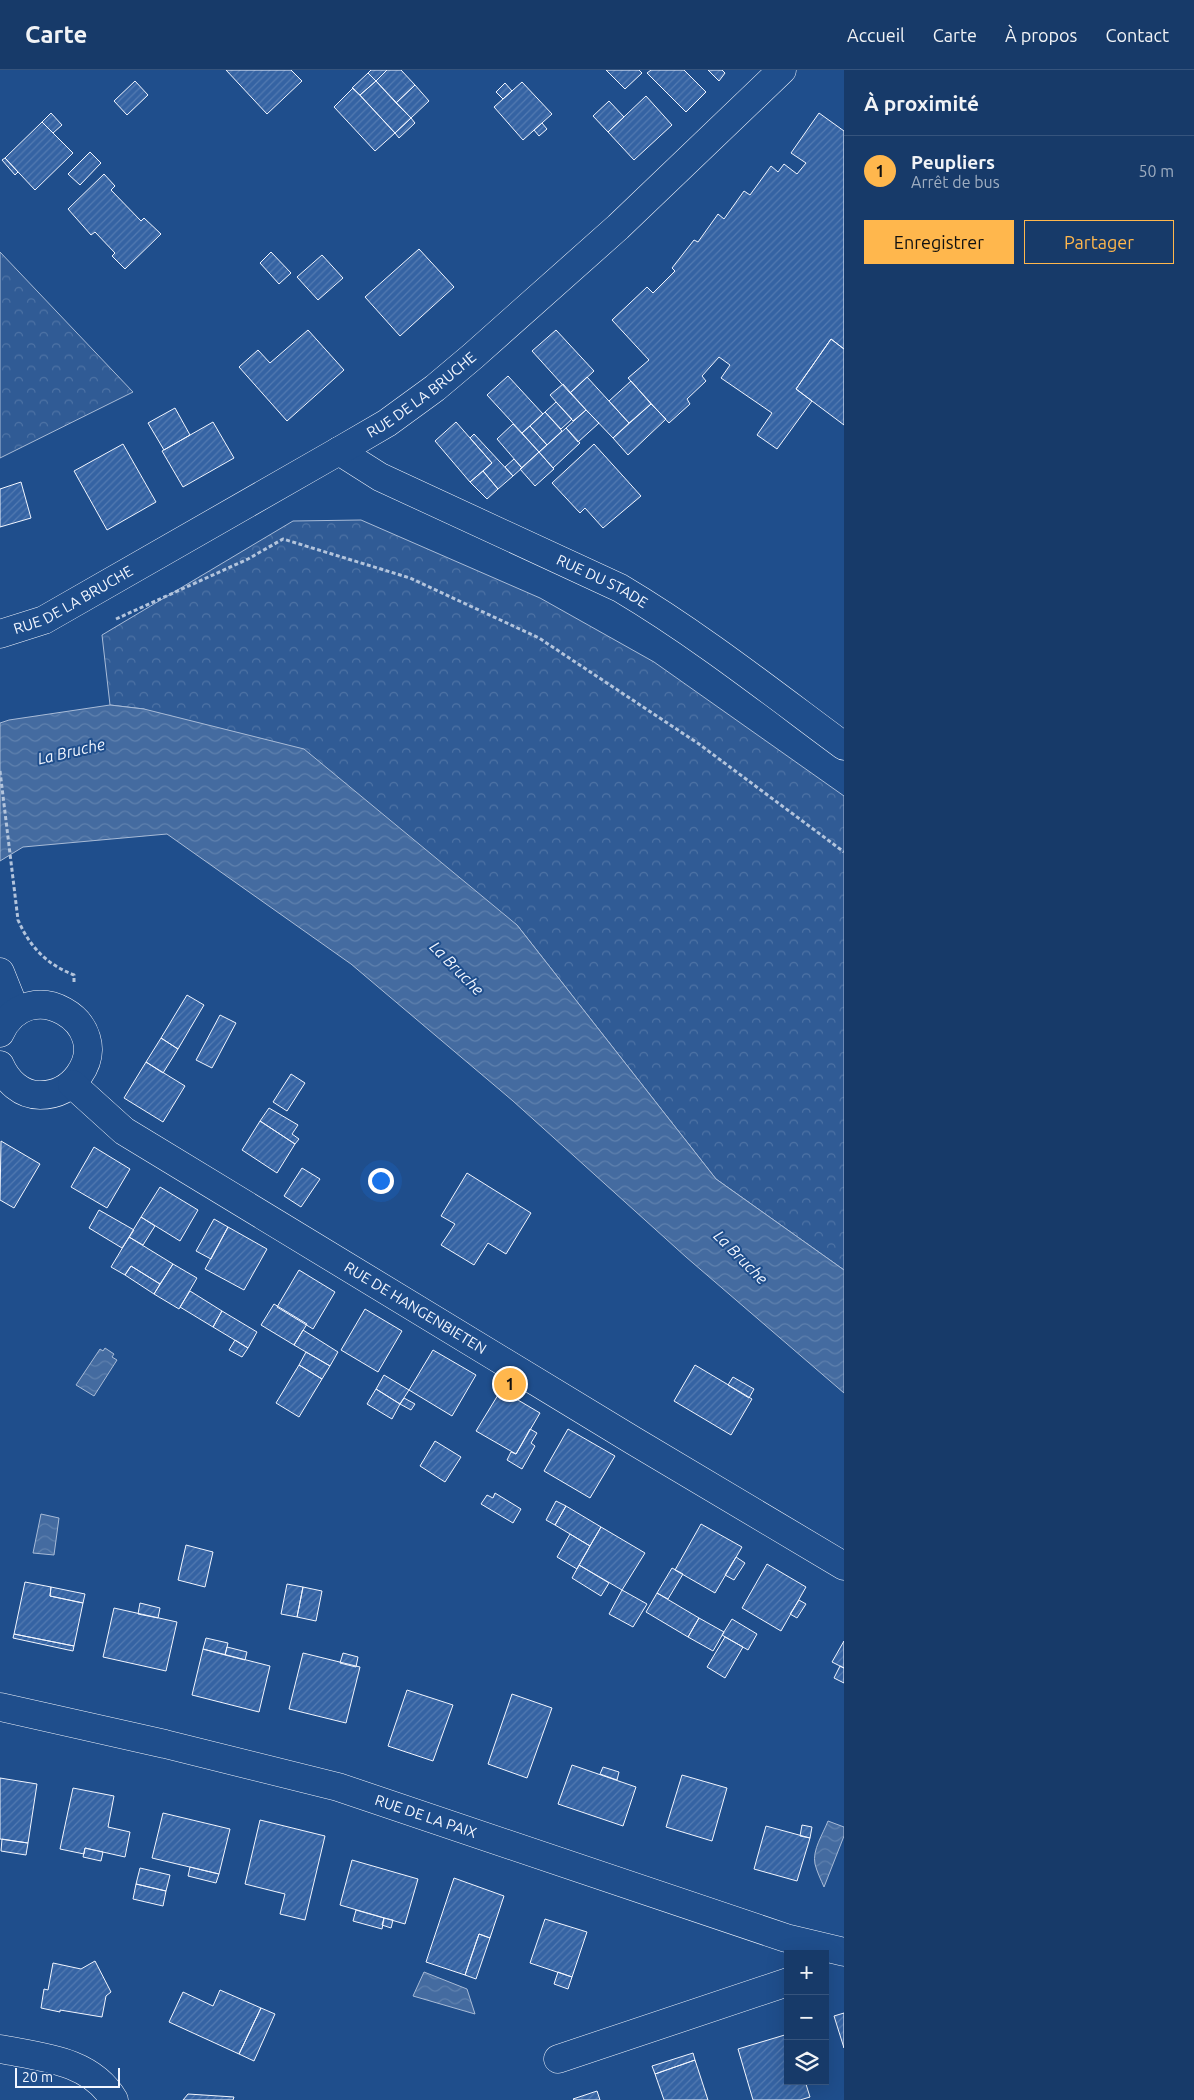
<!DOCTYPE html>
<html lang="fr">
<meta charset="utf-8">
<style>
:root{--surface:#173a69;--page:#244571;--text:#f1f3f6;--muted:#9eadc0;--line:#36547d;--accent:#ffb74d}
body{margin:0;font-family:Ubuntu,sans-serif;background:var(--page);color:var(--text)}
.controls{position:absolute;right:15px;bottom:15px;display:grid;overflow:hidden;border-radius:0px;box-shadow:0 5px 20px #0002}
.controls button{width:45px;height:45px;display:grid;place-items:center;padding:0;border:0;border-bottom:1px solid var(--line);background:var(--surface);color:var(--text);font:25px sans-serif}
.scale{position:absolute;left:15px;bottom:12px;width:105px;box-sizing:border-box;padding-left:5px;border:2px solid #f2f6ff;border-top:0;font-size:14px;line-height:18px;white-space:nowrap;color:#f2f6ff;-webkit-text-stroke:4px #1f4e8c;paint-order:stroke}
.you{position:absolute;left:380px;top:1110px;width:18px;height:18px;margin:-12px;border:4px solid #fff;border-radius:50%;background:#1a73e8;box-shadow:0 0 0 8px #1a73e833}
.badge{display:grid;place-items:center;width:32px;height:32px;border-radius:50%;background:var(--accent);color:#111;font-size:16px;font-weight:700}
.pin{position:absolute;translate:-50% -50%;border:2px solid #fff;box-shadow:0 1px 5px #0006}
.list{margin:0;padding:0;list-style:none}
h2{display:flex;justify-content:space-between;align-items:center;height:65px;margin:0;padding:0 20px;font-size:21px}
h2 small{font-size:16px;font-weight:400;color:var(--muted)}
.list li{display:grid;grid-template-columns:32px 1fr auto;gap:15px;align-items:center;box-sizing:border-box;height:70px;padding:0 20px;border-top:1px solid var(--line)}
.list b{display:block;font-size:19px;white-space:nowrap}
.list p{margin:0;font-size:16px;white-space:nowrap;color:var(--muted)}
.list em{font-size:16px;font-style:normal;color:var(--muted)}
.actions{display:flex;gap:10px;padding:15px 20px}
.actions a{flex:1;padding:11px 0;border:1px solid var(--accent);border-radius:0px;text-align:center;font-size:18px;color:var(--accent)}
.actions .main{background:var(--accent);color:#111}
.icon{flex:none;width:28px;height:28px;fill:none;stroke:currentColor;stroke-width:2;stroke-linecap:round;stroke-linejoin:round}
.map{position:relative;flex:none;width:844px;height:2030px;overflow:hidden}
header{display:flex;align-items:center;gap:30px;box-sizing:border-box;height:70px;padding:0 25px;background:var(--surface);border-bottom:1px solid var(--line)}
header strong{font-size:24px}
nav{display:flex;gap:28px;margin-inline-start:auto;font-size:18px}
main{display:flex}
aside{flex:1;background:var(--surface)}
.map>svg:first-child{display:block}
.park{fill:url(#park-crowns);stroke:#a8bbd7}
.water{fill:url(#water-waves);stroke:#a8bbd7}
.building{fill:url(#building-hatch);stroke:#f2f6ff}
.lines{fill:none;stroke-linecap:round;stroke-linejoin:round}
.street-casing{stroke:#f2f6ff;stroke-width:29}
.secondary-casing{stroke:#f2f6ff;stroke-width:29}
.path{stroke:#b3c4dc;stroke-width:3;stroke-dasharray:4 2.5;stroke-linecap:butt}
.street{stroke:#1f4e8c;stroke-width:28}
.secondary{stroke:#1f4e8c;stroke-width:28}
.labels{text-anchor:middle;stroke-width:4;stroke-linejoin:round;paint-order:stroke}
.street-label{font-size:15px;fill:#f2f6ff;stroke:#1f4e8c}
.water-label{font-size:16px;font-style:italic;fill:#f2f6ff;stroke:#1f4e8c}
</style>
<header>
<strong>Carte</strong>
<nav><a>Accueil</a><a>Carte</a><a>À propos</a><a>Contact</a></nav>
</header>
<main>
<div class="map">
<svg width="844" height="2030" viewBox="0 0 844 2030">
<defs>
<pattern id="park-crowns" width="20" height="18" patternUnits="userSpaceOnUse" patternTransform="scale(1.25)"><rect width="20" height="18" fill="#305b95"/><path d="M2 6a3 3 0 1 1 6 0M12 15a3 3 0 1 1 6 0" fill="none" stroke="#4e73a5"/></pattern>
<pattern id="water-waves" width="16" height="10" patternUnits="userSpaceOnUse" patternTransform="scale(1.25)"><rect width="16" height="10" fill="#446ba0"/><path d="M0 5q4-4 8 0t8 0" fill="none" stroke="#5f81ae"/></pattern>
<pattern id="building-hatch" width="6" height="6" patternUnits="userSpaceOnUse" patternTransform="scale(1.25)"><rect width="6" height="6" fill="#3563a3"/><path d="M-1 1l2-2M0 6l6-6M5 7l2-2" fill="none" stroke="#537ab1"/></pattern>
</defs>
<rect width="100%" height="100%" fill="#1f4e8c"/>
<!-- park -->
<path class="park" d="M 0,182 L 133,322 L 0,388 Z
M 361,450 L 540,528 L 654,592 L 844,726 L 844,1200 L 716,1109 L 517,855 L 144,639 L 110,635 L 102,565 L 293,451 Z"/>
<!-- water -->
<path class="water" d="M 110,635 L 144,639 L 304,679 L 517,855 L 716,1109 L 844,1200 L 844,1323 L 686,1187 L 513,1031 L 351,894 L 167,764 L 23,777 L 0,791 L 0,653 L 9,650 Z
M 105,1278 L 114,1284 L 112,1287 L 117,1290 L 94,1326 L 76,1315 L 100,1279 L 103,1281 Z
M 41,1444 L 59,1448 L 54,1485 L 33,1483 Z
M 828,1751 L 844,1757 L 844,1766 L 824,1817 C 821,1810 817,1802 815,1794 C 812,1780 823,1764 828,1751 Z
M 424,1902 L 467,1919 L 475,1944 L 413,1926 Z"/>
<!-- building -->
<path class="building" d="M 226,0 L 291,0 L 302,11 L 267,44 Z
M 371,0 L 387,0 L 376,11 L 368,3 Z
M 387,0 L 401,0 L 415,15 L 396,33 L 376,11 Z
M 606,0 L 639,0 L 642,3 L 625,19 Z
M 651,0 L 684,0 L 706,22 L 686,42 L 647,3 Z
M 708,0 L 722,0 L 725,3 L 719,11 Z
M 368,3 L 376,11 L 360,25 L 352,18 Z
M 135,11 L 148,25 L 127,45 L 114,31 Z
M 376,11 L 411,48 L 395,63 L 360,25 Z
M 522,12 L 552,44 L 523,70 L 494,37 Z
M 505,13 L 512,21 L 503,29 L 496,22 Z
M 415,15 L 429,31 L 411,48 L 396,33 Z
M 353,18 L 395,63 L 375,81 L 334,37 Z
M 646,26 L 672,55 L 634,90 L 608,62 Z
M 609,31 L 624,47 L 608,62 L 593,46 Z
M 51,43 L 62,55 L 53,63 L 42,52 Z
M 819,43 L 844,61 L 844,279 L 831,269 L 796,319 L 812,331 L 777,379 L 757,365 L 772,343 L 721,308 L 730,295 L 719,287 L 702,306 L 706,311 L 687,329 L 690,334 L 669,353 L 628,308 L 649,290 L 612,250 L 647,217 L 653,223 L 675,201 L 672,198 L 694,170 L 698,172 L 718,144 L 724,149 L 744,121 L 750,125 L 771,96 L 778,102 L 784,94 L 797,104 L 806,93 L 791,83 Z
M 411,48 L 415,53 L 399,68 L 395,63 Z
M 42,52 L 73,83 L 35,120 L 5,88 Z
M 542,53 L 547,59 L 539,66 L 534,60 Z
M 90,82 L 101,93 L 80,115 L 68,104 Z
M 5,88 L 18,102 L 15,105 L 2,90 Z
M 104,104 L 115,116 L 111,120 L 141,151 L 144,148 L 161,164 L 125,199 L 112,186 L 115,183 L 95,162 L 91,165 L 68,139 Z
M 419,179 L 454,217 L 400,266 L 365,227 Z
M 271,182 L 291,203 L 279,214 L 260,193 Z
M 322,185 L 343,208 L 318,230 L 297,207 Z
M 308,260 L 344,300 L 287,351 L 239,297 L 258,280 L 270,293 Z
M 556,260 L 594,301 L 570,323 L 532,281 Z
M 831,269 L 844,279 L 844,355 L 796,319 Z
M 508,306 L 543,344 L 522,363 L 487,325 Z
M 587,307 L 629,353 L 613,368 L 570,323 Z
M 631,311 L 651,334 L 629,353 L 609,331 Z
M 563,314 L 586,340 L 573,351 L 550,325 Z
M 556,332 L 572,349 L 561,359 L 545,342 Z
M 651,334 L 666,349 L 628,385 L 613,368 Z
M 175,338 L 190,365 L 164,380 L 148,353 Z
M 586,340 L 599,353 L 578,372 L 566,358 Z
M 545,342 L 562,361 L 547,375 L 530,356 Z
M 213,352 L 234,388 L 183,417 L 162,381 Z
M 456,352 L 492,393 L 470,412 L 435,371 Z
M 513,354 L 539,382 L 522,398 L 497,369 Z
M 530,356 L 547,375 L 539,382 L 522,363 Z
M 566,358 L 580,373 L 553,398 L 539,382 Z
M 474,364 L 513,406 L 498,419 L 483,401 L 492,393 L 470,368 Z
M 123,374 L 156,432 L 107,460 L 74,401 Z
M 594,374 L 641,426 L 603,458 L 585,438 L 580,443 L 552,413 Z
M 539,382 L 554,399 L 535,416 L 520,399 Z
M 514,389 L 522,398 L 513,406 L 505,397 Z
M 483,401 L 498,419 L 487,429 L 470,412 Z
M 21,412 L 31,448 L 0,457 L 0,419 Z
M 187,925 L 204,935 L 178,979 L 161,968 Z
M 220,945 L 236,953 L 212,998 L 196,990 Z
M 161,968 L 178,979 L 163,1003 L 146,992 Z
M 146,992 L 185,1016 L 163,1052 L 124,1028 Z
M 291,1004 L 305,1013 L 287,1041 L 273,1032 Z
M 269,1038 L 298,1055 L 292,1064 L 299,1069 L 295,1074 L 260,1051 Z
M 260,1051 L 295,1074 L 277,1103 L 242,1080 Z
M 1,1071 L 40,1094 L 14,1138 L 0,1130 Z
M 94,1077 L 130,1099 L 107,1138 L 71,1117 Z
M 302,1098 L 320,1109 L 301,1137 L 284,1126 Z
M 467,1103 L 531,1143 L 506,1184 L 488,1173 L 474,1195 L 441,1175 L 455,1154 L 441,1146 Z
M 160,1117 L 198,1140 L 180,1171 L 141,1147 Z
M 99,1140 L 134,1160 L 122,1178 L 89,1158 Z
M 141,1147 L 155,1156 L 143,1175 L 129,1167 Z
M 214,1149 L 228,1157 L 211,1189 L 196,1181 Z
M 228,1157 L 267,1179 L 244,1220 L 205,1199 Z
M 129,1167 L 173,1194 L 160,1214 L 131,1196 L 125,1205 L 111,1197 Z
M 173,1194 L 197,1208 L 179,1239 L 154,1224 Z
M 131,1196 L 160,1214 L 154,1224 L 125,1205 Z
M 299,1200 L 335,1222 L 313,1259 L 277,1237 Z
M 190,1221 L 222,1241 L 213,1257 L 180,1237 Z
M 274,1234 L 307,1254 L 294,1275 L 261,1255 Z
M 365,1239 L 402,1261 L 378,1302 L 341,1280 Z
M 222,1241 L 257,1262 L 248,1278 L 213,1257 Z
M 303,1260 L 338,1282 L 330,1296 L 294,1275 Z
M 235,1270 L 248,1278 L 242,1287 L 229,1280 Z
M 433,1280 L 476,1305 L 452,1346 L 409,1320 Z
M 306,1282 L 330,1296 L 322,1309 L 299,1295 Z
M 299,1295 L 322,1309 L 299,1347 L 276,1333 Z
M 695,1295 L 752,1329 L 731,1365 L 674,1331 Z
M 384,1305 L 409,1320 L 400,1334 L 376,1319 Z
M 733,1307 L 754,1319 L 749,1328 L 728,1315 Z
M 376,1319 L 400,1334 L 392,1349 L 367,1334 Z
M 501,1320 L 540,1343 L 516,1384 L 476,1361 Z
M 404,1328 L 415,1334 L 411,1340 L 400,1334 Z
M 530,1359 L 537,1363 L 531,1373 L 535,1376 L 522,1399 L 507,1390 L 511,1382 L 516,1384 Z
M 568,1359 L 615,1386 L 590,1428 L 544,1401 Z
M 435,1371 L 461,1387 L 445,1412 L 420,1396 Z
M 495,1423 L 521,1439 L 513,1453 L 481,1434 L 487,1425 L 493,1428 Z
M 556,1431 L 566,1436 L 555,1455 L 546,1450 Z
M 566,1436 L 601,1457 L 590,1476 L 555,1455 Z
M 701,1454 L 742,1477 L 715,1523 L 675,1500 Z
M 601,1457 L 645,1483 L 622,1520 L 579,1495 Z
M 570,1464 L 590,1476 L 577,1499 L 557,1487 Z
M 186,1475 L 213,1482 L 205,1517 L 178,1510 Z
M 736,1487 L 745,1493 L 734,1510 L 725,1505 Z
M 767,1494 L 806,1517 L 781,1561 L 742,1538 Z
M 579,1495 L 609,1513 L 601,1526 L 572,1508 Z
M 672,1498 L 683,1504 L 668,1529 L 657,1523 Z
M 25,1512 L 51,1517 L 50,1526 L 83,1533 L 74,1576 L 14,1564 Z
M 287,1514 L 303,1517 L 297,1547 L 281,1544 Z
M 51,1517 L 85,1524 L 83,1533 L 50,1526 Z
M 303,1517 L 322,1521 L 316,1551 L 297,1547 Z
M 622,1520 L 647,1534 L 633,1557 L 609,1544 Z
M 657,1523 L 699,1548 L 688,1567 L 646,1542 Z
M 799,1530 L 806,1534 L 797,1548 L 790,1544 Z
M 140,1533 L 160,1538 L 158,1548 L 138,1544 Z
M 114,1538 L 177,1552 L 166,1601 L 103,1587 Z
M 699,1548 L 724,1562 L 713,1581 L 688,1567 Z
M 732,1549 L 757,1564 L 748,1580 L 722,1565 Z
M 14,1564 L 74,1576 L 73,1581 L 13,1568 Z
M 725,1567 L 743,1577 L 725,1608 L 707,1597 Z
M 206,1568 L 228,1573 L 225,1585 L 203,1579 Z
M 844,1571 L 844,1598 L 832,1592 Z
M 227,1577 L 247,1582 L 245,1590 L 225,1585 Z
M 203,1579 L 270,1596 L 259,1642 L 192,1625 Z
M 303,1583 L 360,1597 L 346,1653 L 289,1639 Z
M 343,1583 L 358,1587 L 356,1597 L 340,1593 Z
M 840,1596 L 844,1598 L 844,1613 L 834,1608 Z
M 407,1620 L 453,1635 L 433,1691 L 388,1676 Z
M 512,1624 L 552,1638 L 527,1708 L 488,1694 Z
M 572,1695 L 636,1717 L 623,1756 L 558,1734 Z
M 603,1697 L 619,1702 L 617,1710 L 600,1704 Z
M 682,1705 L 727,1718 L 712,1771 L 666,1757 Z
M 0,1708 L 37,1714 L 28,1773 L 0,1769 Z
M 73,1718 L 114,1726 L 108,1757 L 130,1762 L 125,1787 L 85,1778 L 84,1784 L 60,1779 Z
M 163,1743 L 230,1759 L 219,1804 L 152,1788 Z
M 260,1750 L 325,1766 L 305,1850 L 280,1844 L 285,1824 L 245,1814 Z
M 802,1755 L 812,1757 L 810,1768 L 800,1766 Z
M 766,1756 L 810,1768 L 797,1811 L 754,1799 Z
M 2,1769 L 28,1773 L 26,1785 L 1,1781 Z
M 85,1778 L 103,1782 L 101,1791 L 83,1787 Z
M 352,1790 L 418,1809 L 405,1854 L 340,1835 Z
M 190,1797 L 219,1804 L 216,1813 L 188,1806 Z
M 140,1798 L 170,1805 L 166,1821 L 136,1814 Z
M 454,1808 L 504,1826 L 490,1868 L 479,1864 L 465,1905 L 426,1892 Z
M 136,1814 L 166,1821 L 163,1836 L 133,1829 Z
M 356,1840 L 384,1848 L 382,1859 L 353,1851 Z
M 384,1848 L 393,1850 L 391,1858 L 382,1855 Z
M 545,1849 L 587,1862 L 572,1907 L 530,1893 Z
M 479,1864 L 490,1868 L 476,1909 L 465,1905 Z
M 95,1891 L 111,1922 L 106,1926 L 102,1947 L 60,1940 L 60,1942 L 41,1938 L 44,1919 L 48,1920 L 53,1893 L 81,1899 Z
M 558,1902 L 572,1907 L 568,1919 L 554,1914 Z
M 220,1920 L 261,1938 L 239,1984 L 169,1952 L 183,1922 L 213,1936 Z
M 261,1938 L 275,1944 L 254,1991 L 239,1984 Z
M 844,1943 L 844,1978 L 834,1946 Z
M 788,1964 L 788,2011 L 805,2011 L 810,2027 L 800,2030 L 753,2030 L 738,1979 Z
M 693,1983 L 695,1990 L 655,2004 L 652,1996 Z
M 695,1990 L 708,2030 L 664,2030 L 655,2004 Z
M 597,2021 L 600,2030 L 574,2030 L 573,2029 Z
M 188,2024 L 234,2027 L 233,2030 L 183,2030 Z"/>
<g class="lines">
<!-- street casing -->
<g class="street-casing">
<g id="street">
<path id="s1" d="M 339,381 L 380,407 L 620,518 C 699,565 771,622 844,676"/>
<path id="s2" d="M 0,564 L 44,550 L 339,381 L 387,353 L 435,318 L 473,286 L 618,157 L 782,0"/>
<path id="s3" d="M 0,1637 L 165,1674 L 338,1717 L 786,1868 L 844,1882"/>
<path d="M 0,1979 C 41,1987 91,1990 114,2030"/>
<path d="M 558,1989 L 788,1912"/>
</g>
</g>
<!-- secondary casing -->
<g class="secondary-casing">
<g id="secondary">
<path d="M 0,902 L 16,942"/>
<path d="M 0,963 C 28,901 116,953 79,1005 C 69,1019 56,1025 40,1025 C 21,1025 7,1011 0,995"/>
<path id="s4" d="M 72,1014 L 124,1061 L 634,1371 L 844,1496"/>
</g>
</g>
<!-- path -->
<path class="path" d="M 116,549 L 248,489 L 283,469 L 410,508 L 539,568 L 699,674 L 844,782
M 0,701 L 18,850 C 30,877 46,894 74,905 L 74,912"/>
<!-- street -->
<use href="#street" class="street"/>
<!-- secondary -->
<use href="#secondary" class="secondary"/>
</g>
<g class="labels">
<!-- street labels -->
<g class="street-label">
<text dy="5" stroke="none"><textPath href="#s2" startOffset="486">RUE DE LA BRUCHE</textPath></text>
<text dy="5" stroke="none"><textPath href="#s1" startOffset="294">RUE DU STADE</textPath></text>
<text dy="5" stroke="none"><textPath href="#s2" startOffset="81">RUE DE LA BRUCHE</textPath></text>
<text dy="5" stroke="none"><textPath href="#s4" startOffset="411">RUE DE HANGENBIETEN</textPath></text>
<text dy="5" stroke="none"><textPath href="#s3" startOffset="440">RUE DE LA PAIX</textPath></text>
</g>
<!-- water labels -->
<g class="water-label">
<text transform="translate(71 681) rotate(-13)" y="6">La Bruche</text>
<text transform="translate(457 898) rotate(45)" y="6">La Bruche</text>
<text transform="translate(741 1187) rotate(45)" y="6">La Bruche</text>
</g>
</g>
</svg>
<div class="controls">
<button>+</button>
<button>−</button>
<button><svg class="icon" aria-label="layers" viewBox="0 0 24 24"><path d="M12 4l9 5-9 5-9-5zM3 14l9 5 9-5"/></svg></button>
</div>
<div class="scale">20 m</div>
<div class="you"></div>
<div class="pin badge" style="left:510px;top:1314px">1</div>
</div>
<aside>
<h2>À proximité<small></small></h2>
<ul class="list">
<li><span class="badge">1</span><div><b>Peupliers</b><p>Arrêt de bus</p></div><em>50 m</em></li>
</ul>
<div class="actions"><a class="main">Enregistrer</a><a>Partager</a></div>
</aside>
</main>
